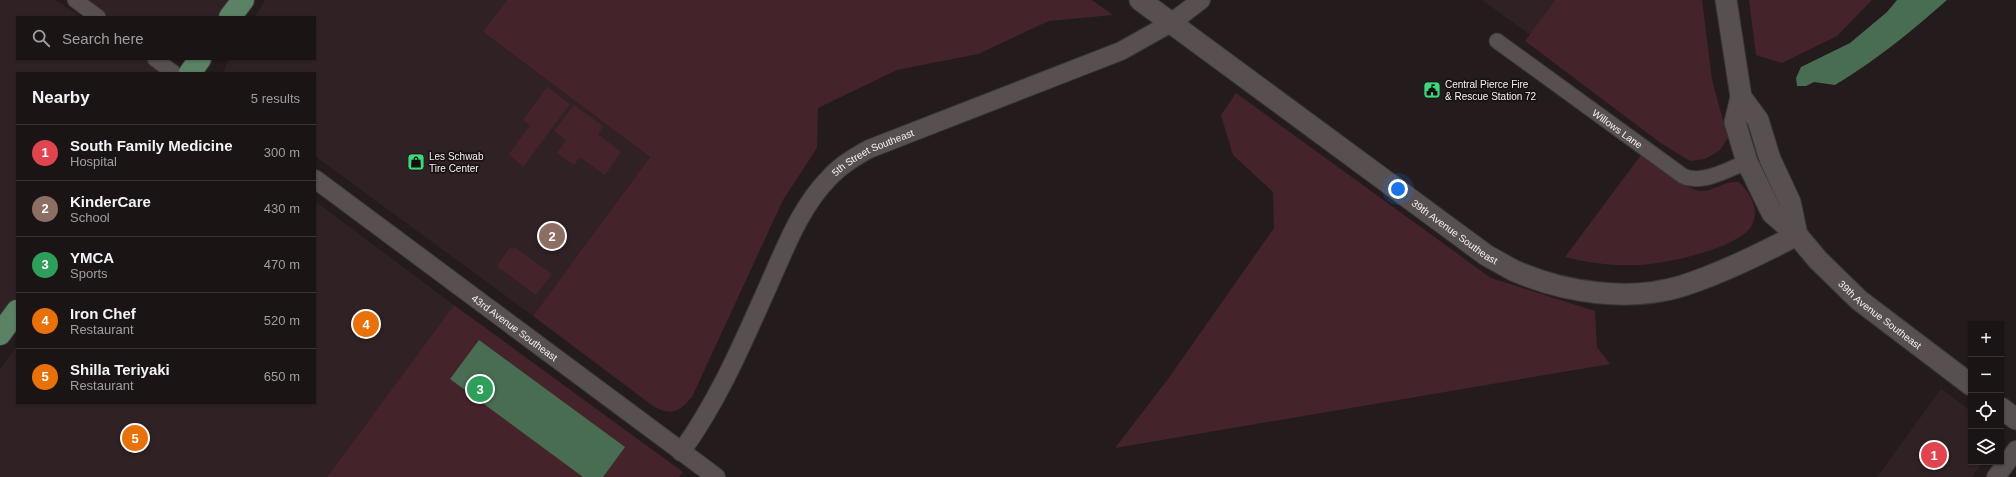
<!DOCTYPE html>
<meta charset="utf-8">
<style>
:root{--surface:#1a1415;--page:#272122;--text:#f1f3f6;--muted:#9f9ea0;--line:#383334;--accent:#8c9099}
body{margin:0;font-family:Helvetica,sans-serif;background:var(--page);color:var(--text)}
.controls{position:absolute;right:12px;bottom:12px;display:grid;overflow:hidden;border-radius:0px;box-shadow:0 1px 3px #0004}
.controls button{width:36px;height:36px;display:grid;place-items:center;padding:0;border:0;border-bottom:1px solid var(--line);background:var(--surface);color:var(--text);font:20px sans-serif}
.you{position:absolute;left:1398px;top:189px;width:14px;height:14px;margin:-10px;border:3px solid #fff;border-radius:50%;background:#1a73e8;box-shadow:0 0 0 6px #1a73e833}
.badge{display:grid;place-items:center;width:26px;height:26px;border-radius:50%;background:var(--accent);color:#fff;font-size:13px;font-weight:700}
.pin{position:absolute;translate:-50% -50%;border:2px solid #fff;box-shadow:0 1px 4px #0006}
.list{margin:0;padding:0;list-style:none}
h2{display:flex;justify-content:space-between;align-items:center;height:52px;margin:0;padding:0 16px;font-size:17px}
h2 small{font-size:13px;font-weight:400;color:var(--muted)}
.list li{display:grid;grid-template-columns:26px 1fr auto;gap:12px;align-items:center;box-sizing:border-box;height:56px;padding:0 16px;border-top:1px solid var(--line)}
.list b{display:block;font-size:15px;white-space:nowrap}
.list p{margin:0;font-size:13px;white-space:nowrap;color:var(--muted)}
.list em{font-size:13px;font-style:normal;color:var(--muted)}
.icon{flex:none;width:22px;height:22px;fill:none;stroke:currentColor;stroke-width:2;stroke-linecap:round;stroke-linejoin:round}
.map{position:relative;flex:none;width:2016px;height:477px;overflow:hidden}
.search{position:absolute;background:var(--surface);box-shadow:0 1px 3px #0004;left:16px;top:16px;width:300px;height:44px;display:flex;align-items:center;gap:10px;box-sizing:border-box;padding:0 14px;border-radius:0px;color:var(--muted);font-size:15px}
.panel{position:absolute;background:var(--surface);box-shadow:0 1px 3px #0004;left:16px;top:72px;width:300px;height:332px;border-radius:0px}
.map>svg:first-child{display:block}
.built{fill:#302224}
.green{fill:#45232a}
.water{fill:#496d53}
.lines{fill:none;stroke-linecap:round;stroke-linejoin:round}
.minor-casing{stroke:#3b3536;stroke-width:17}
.tertiary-casing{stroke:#3b3536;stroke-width:20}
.secondary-casing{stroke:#3b3536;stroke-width:23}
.primary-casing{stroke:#3b3536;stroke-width:24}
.minor{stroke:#574f50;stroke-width:15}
.tertiary{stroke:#574f50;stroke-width:18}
.secondary{stroke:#574f50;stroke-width:21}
.primary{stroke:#5b8265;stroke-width:22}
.labels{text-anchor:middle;stroke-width:3.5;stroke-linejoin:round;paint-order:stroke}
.poi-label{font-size:10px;fill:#f6f1f2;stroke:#191213;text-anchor:start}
.street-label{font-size:10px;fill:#f6f1f2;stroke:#191213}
</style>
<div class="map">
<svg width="2016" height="477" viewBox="0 0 2016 477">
<rect width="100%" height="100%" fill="#231b1c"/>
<!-- built -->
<path class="built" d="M 0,0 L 55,0 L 82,17 L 17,17 L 17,59 L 150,59 L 172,73 L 17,73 L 17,311 L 0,334 Z
M 75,0 L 243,0 L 230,17 L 98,17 Z
M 265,0 L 507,0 L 483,32 L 650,157 L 533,316 L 315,156 L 315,73 L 223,73 L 229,59 L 315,59 L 315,17 L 255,17 Z
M 1482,0 L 1555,0 L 1530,35 Z
M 315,201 L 454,305 L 327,477 L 0,477 L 0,369 L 17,346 L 17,403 L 315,403 Z
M 1941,389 L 1971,411 L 1971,462 L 1983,462 L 1972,477 L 1877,477 Z"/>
<!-- green -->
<path class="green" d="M 507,0 L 1092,0 L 1113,15 L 1049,21 L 978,54 L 897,70 L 818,108 L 817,148 L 783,200 L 692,397 C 678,413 672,416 653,406 L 533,316 L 650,157 L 483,32 Z
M 1555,0 L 1702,0 L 1712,80 L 1728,138 L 1719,151 L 1705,159 L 1690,161 L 1662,144 L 1525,41 Z
M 1749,0 L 1872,0 L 1837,36 L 1782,63 L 1756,55 Z
M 547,87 L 570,104 L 523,167 L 509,154 L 530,125 L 523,120 Z
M 1236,93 L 1491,278 L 1595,311 L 1597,347 L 1610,364 L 1115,448 L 1168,379 L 1274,228 L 1273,192 L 1233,155 L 1221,115 Z
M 574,105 L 603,126 L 598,134 L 621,152 L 605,175 L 580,157 L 574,165 L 557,153 L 566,140 L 554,131 Z
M 1641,155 C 1653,163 1689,191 1701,191 C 1713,192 1725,180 1739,182 C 1750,193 1760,209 1752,225 C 1741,248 1662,265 1637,265 C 1613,266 1589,263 1565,257 Z
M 510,247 L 512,249 L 514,247 L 552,274 L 536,295 L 497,266 Z
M 454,305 L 683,472 L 679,477 L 327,477 Z"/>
<!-- water -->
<path class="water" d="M 1897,0 L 1947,0 C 1912,31 1875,61 1835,85 L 1814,82 L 1806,86 L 1797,86 L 1796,78 L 1801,67 L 1850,43 L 1887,12 Z
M 479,340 L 625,447 L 603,477 L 583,477 L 450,379 Z"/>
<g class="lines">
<!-- minor casing -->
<g class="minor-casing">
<g id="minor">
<path d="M 75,0 L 98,17"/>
<path id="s1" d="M 1497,41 L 1683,176 C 1703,185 1728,169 1747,162"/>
<path d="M 155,59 L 174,73"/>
</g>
</g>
<!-- tertiary casing -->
<g class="tertiary-casing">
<g id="tertiary">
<path id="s2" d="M 315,179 L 716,477"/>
<path id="s3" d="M 681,452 C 719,400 744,340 770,282 C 786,246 801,206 830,177 C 841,165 855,157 869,149 L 1121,51 L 1171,23 L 1201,0"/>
<path d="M 1996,477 L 2016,450"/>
</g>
</g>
<!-- secondary casing -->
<g class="secondary-casing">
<g id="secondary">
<path id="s4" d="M 1140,0 L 1486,255 C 1495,260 1505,266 1515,271 C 1565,293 1630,302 1682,286 C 1722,273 1760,254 1797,235"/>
<path d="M 1726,0 L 1741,97 L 1758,120 L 1770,159 L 1790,202 L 1797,235"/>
<path id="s5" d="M 1741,97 L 1735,122 L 1747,162 L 1772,213 L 1797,235 L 1818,260 L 1859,300 L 1971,385"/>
<path d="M 2001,408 L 2016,419"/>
</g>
</g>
<!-- primary casing -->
<g class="primary-casing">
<path id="primary" d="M 230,17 L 243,0
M 190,73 L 200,59
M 0,334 L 17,311"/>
</g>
<!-- minor -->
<use href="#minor" class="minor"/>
<!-- tertiary -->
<use href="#tertiary" class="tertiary"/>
<!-- secondary -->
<use href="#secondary" class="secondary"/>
<!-- primary -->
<use href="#primary" class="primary"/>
</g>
<!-- icons -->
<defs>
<g id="civic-square" transform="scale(0.9)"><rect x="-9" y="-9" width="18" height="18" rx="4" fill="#40d77c" stroke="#191213"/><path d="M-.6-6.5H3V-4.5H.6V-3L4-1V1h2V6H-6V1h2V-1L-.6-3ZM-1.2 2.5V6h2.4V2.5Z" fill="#111"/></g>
<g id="shop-square" transform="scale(0.9)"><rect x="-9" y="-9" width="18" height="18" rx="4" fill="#40d77c" stroke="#191213"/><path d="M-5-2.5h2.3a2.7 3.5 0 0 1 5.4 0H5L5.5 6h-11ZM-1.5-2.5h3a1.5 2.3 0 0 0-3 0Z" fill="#111"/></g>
</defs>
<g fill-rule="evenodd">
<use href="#civic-square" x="1432" y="90"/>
<use href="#shop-square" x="416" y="162"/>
</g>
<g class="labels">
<!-- poi labels -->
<g class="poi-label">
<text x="1445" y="88">Central Pierce Fire<tspan x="1445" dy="12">&amp; Rescue Station 72</tspan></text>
<text x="429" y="160">Les Schwab<tspan x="429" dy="12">Tire Center</tspan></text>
</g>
<!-- street labels -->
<g class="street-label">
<text dy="4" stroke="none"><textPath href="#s1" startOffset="149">Willows Lane</textPath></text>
<text dy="4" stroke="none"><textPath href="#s3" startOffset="364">5th Street Southeast</textPath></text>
<text dy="4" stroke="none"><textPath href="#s4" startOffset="391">39th Avenue Southeast</textPath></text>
<text dy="4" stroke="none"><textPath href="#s5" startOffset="273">39th Avenue Southeast</textPath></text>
<text dy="4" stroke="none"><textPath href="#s2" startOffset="249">43rd Avenue Southeast</textPath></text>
</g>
</g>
</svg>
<div class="controls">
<button>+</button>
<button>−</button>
<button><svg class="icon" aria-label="locate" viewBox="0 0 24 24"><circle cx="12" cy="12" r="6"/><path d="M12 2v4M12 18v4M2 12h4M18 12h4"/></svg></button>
<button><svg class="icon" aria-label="layers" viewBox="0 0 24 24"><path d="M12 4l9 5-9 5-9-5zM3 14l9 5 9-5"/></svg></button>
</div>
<div class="you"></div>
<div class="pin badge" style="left:1934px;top:455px;background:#e0444e">1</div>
<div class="pin badge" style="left:552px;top:236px;background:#8d6e63">2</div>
<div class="pin badge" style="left:480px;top:389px;background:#2e9e5b">3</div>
<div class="pin badge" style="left:366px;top:324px;background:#e8710a">4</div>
<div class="pin badge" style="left:135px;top:438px;background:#e8710a">5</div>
<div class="search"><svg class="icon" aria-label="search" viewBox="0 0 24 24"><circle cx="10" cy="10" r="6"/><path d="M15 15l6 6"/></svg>Search here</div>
<section class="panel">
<h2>Nearby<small>5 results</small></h2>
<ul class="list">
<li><span class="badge" style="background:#e0444e">1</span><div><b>South Family Medicine</b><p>Hospital</p></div><em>300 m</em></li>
<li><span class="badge" style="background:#8d6e63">2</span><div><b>KinderCare</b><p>School</p></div><em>430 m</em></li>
<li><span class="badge" style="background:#2e9e5b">3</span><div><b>YMCA</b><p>Sports</p></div><em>470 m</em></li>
<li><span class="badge" style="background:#e8710a">4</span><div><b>Iron Chef</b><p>Restaurant</p></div><em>520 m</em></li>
<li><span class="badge" style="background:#e8710a">5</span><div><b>Shilla Teriyaki</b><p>Restaurant</p></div><em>650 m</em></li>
</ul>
</section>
</div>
